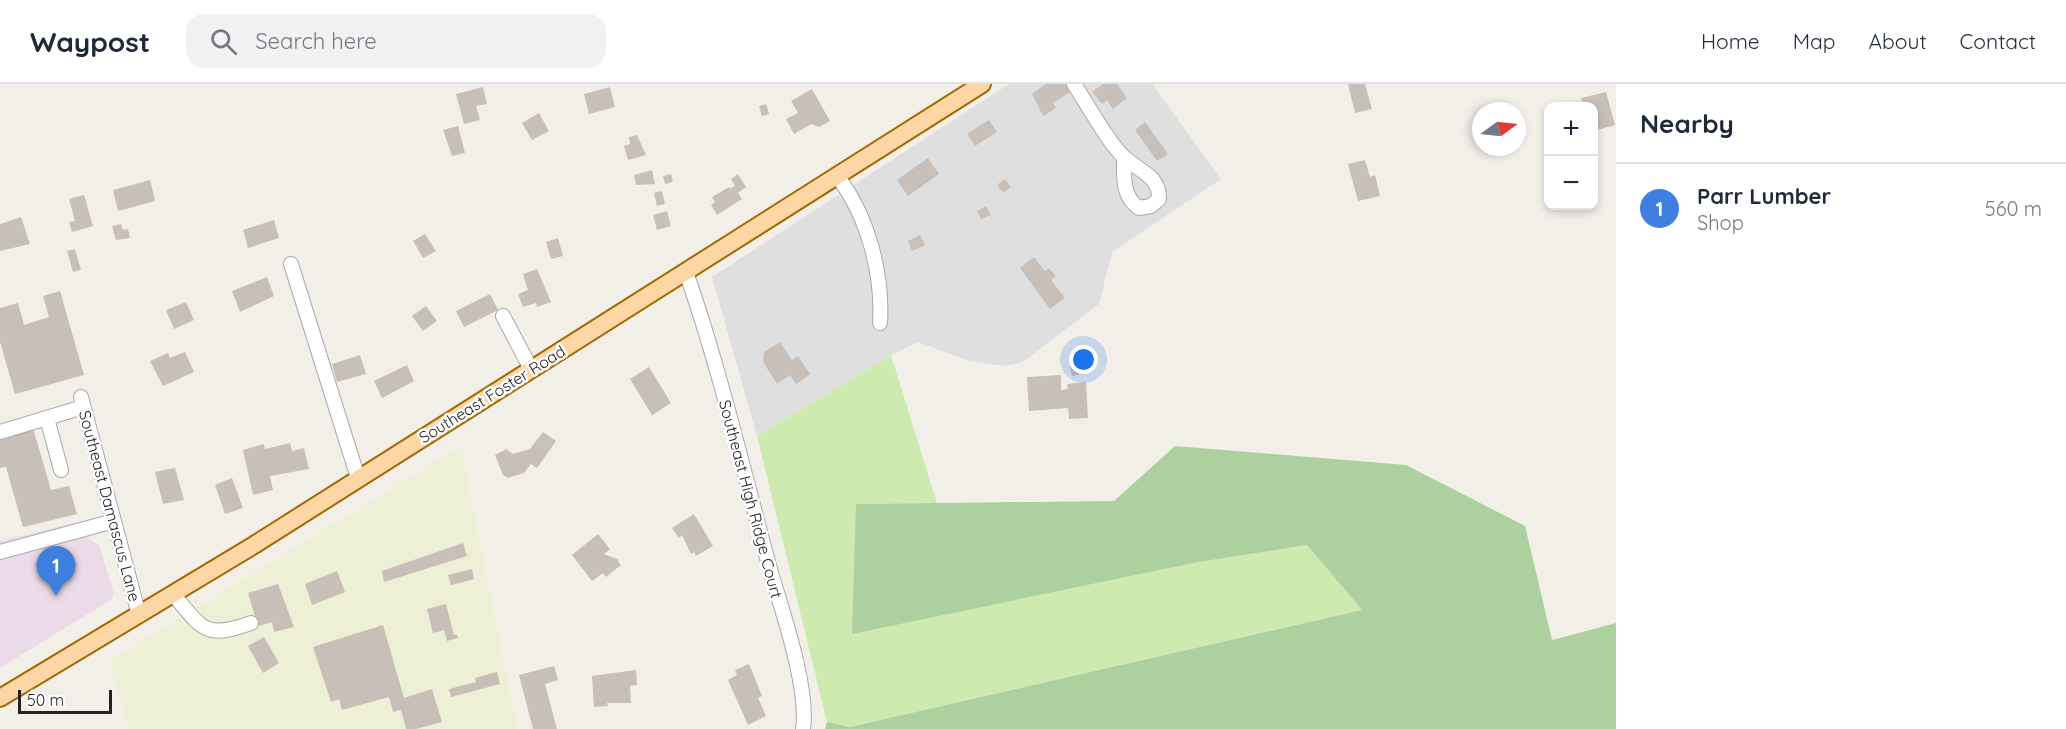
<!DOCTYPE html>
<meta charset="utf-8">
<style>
:root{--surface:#fff;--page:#f2f2f3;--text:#1f2937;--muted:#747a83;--line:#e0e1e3;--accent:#d40000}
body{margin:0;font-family:Quicksand,sans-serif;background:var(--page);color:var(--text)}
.controls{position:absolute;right:18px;top:18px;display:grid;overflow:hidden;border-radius:12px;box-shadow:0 3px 9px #0003}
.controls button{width:54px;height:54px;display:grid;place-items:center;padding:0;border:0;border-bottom:2px solid var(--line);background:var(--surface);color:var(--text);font:30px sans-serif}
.compass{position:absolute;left:1472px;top:18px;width:54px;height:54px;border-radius:50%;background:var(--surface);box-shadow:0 3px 9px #0003;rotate:75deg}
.scale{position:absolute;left:18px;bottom:15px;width:94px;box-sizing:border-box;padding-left:6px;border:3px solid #222;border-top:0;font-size:16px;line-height:21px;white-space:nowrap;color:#222;-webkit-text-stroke:4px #fff;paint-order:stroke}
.you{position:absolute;left:1084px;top:276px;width:21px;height:21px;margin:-15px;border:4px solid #fff;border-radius:50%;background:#1a73e8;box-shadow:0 0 0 9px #1a73e833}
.badge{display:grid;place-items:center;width:39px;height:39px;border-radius:50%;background:var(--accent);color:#fff;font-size:20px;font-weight:700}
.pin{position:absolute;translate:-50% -50px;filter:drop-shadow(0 2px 3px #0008)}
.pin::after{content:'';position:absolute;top:32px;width:21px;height:18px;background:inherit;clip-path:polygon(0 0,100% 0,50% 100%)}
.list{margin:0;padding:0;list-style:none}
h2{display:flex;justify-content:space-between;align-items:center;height:78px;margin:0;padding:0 24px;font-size:26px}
h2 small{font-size:20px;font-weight:400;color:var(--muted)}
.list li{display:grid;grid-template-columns:39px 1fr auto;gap:18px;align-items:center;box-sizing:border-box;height:90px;padding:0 24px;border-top:2px solid var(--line)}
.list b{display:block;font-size:22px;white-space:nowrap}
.list p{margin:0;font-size:20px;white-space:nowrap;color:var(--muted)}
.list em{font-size:20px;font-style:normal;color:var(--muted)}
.icon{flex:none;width:33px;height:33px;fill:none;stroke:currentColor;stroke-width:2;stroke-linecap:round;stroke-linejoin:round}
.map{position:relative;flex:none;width:1616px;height:645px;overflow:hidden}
header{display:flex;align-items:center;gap:36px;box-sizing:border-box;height:84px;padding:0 30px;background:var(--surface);border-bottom:2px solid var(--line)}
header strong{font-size:28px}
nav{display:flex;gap:33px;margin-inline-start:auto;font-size:21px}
.search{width:420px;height:54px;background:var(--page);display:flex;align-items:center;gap:15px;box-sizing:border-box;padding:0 21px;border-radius:18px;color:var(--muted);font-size:22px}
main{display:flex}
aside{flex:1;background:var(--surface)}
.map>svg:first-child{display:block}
.residential{fill:#e0dfdf}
.industrial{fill:#ebdbe8}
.farmland{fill:#eef0d5}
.grass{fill:#cdebb0}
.forest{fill:#add19e}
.building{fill:#c7bfb8}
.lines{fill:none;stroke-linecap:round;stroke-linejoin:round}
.minor-casing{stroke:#a9a9a9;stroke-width:16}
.major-casing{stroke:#a06b00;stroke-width:20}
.minor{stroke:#fff;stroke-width:14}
.major{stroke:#fcd6a4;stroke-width:16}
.labels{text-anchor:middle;stroke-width:5;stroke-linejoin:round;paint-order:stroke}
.street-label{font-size:16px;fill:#222;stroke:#fff}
</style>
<header>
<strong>Waypost</strong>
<div class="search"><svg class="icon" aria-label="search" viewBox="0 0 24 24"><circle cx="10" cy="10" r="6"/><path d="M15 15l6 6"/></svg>Search here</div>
<nav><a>Home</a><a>Map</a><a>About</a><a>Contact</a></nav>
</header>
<main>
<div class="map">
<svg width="1616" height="645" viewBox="0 0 1616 645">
<rect width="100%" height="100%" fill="#f2efe9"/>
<!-- residential -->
<path class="residential" d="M 1009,0 L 1152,0 L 1221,95 L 1112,168 L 1099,220 L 1021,279 L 1004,282 L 969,277 L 918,258 L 891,271 L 757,352 L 712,193 Z"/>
<!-- industrial -->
<path class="industrial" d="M 81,437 L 87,454 L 99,461 L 114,510 L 112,515 L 0,584 L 0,457 Z"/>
<!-- farmland -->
<path class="farmland" d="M 461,362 L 517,645 L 129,645 L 109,577 Z"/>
<!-- grass -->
<path class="grass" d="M 891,271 L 937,419 L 856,420 L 1193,479 L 1307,461 L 1362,526 L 850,643 L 827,638 L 757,352 Z"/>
<!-- forest -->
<path class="forest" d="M 1175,362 L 1406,381 L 1525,442 L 1552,556 L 1616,539 L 1616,645 L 825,645 L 827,638 L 850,643 L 1362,526 L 1307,461 L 1193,479 L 852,550 L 856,420 L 1114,417 Z"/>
<!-- building -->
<path class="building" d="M 1046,0 L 1065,0 L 1070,8 L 1053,19 L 1056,24 L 1043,32 L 1032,10 Z
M 1103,0 L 1117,0 L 1127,14 L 1113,25 L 1107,16 L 1102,20 L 1092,8 Z
M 1348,0 L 1365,0 L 1372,25 L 1355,29 Z
M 483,3 L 487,20 L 476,22 L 480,36 L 464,40 L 456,10 Z
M 610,3 L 615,23 L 589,30 L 584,10 Z
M 812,5 L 830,37 L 819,43 L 811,40 L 794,50 L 786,35 L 798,29 L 791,17 Z
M 1606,8 L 1615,41 L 1597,46 L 1594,37 L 1594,22 L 1584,22 L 1581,14 Z
M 766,20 L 769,30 L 762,32 L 759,22 Z
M 539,29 L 549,47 L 532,56 L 522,39 Z
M 989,36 L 997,48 L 975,62 L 967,50 Z
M 1145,38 L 1168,70 L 1157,77 L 1135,46 Z
M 458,42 L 465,69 L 452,72 L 443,46 Z
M 637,51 L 646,71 L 628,76 L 624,62 L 630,60 L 629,53 Z
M 928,74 L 939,90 L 908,112 L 897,96 Z
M 1365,76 L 1370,93 L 1375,91 L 1380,112 L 1358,117 L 1348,80 Z
M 652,86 L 655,100 L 636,101 L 634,91 Z
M 671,90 L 673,98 L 665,100 L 663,92 Z
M 738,90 L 746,103 L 738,109 L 742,115 L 717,131 L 711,121 L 715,118 L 712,113 L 729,103 L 730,105 L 735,102 L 731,95 Z
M 1005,95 L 1011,103 L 1003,109 L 997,101 Z
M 150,96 L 155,117 L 118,127 L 113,106 Z
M 662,107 L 665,120 L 657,122 L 654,109 Z
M 84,111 L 93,142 L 72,148 L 69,138 L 75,137 L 69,115 Z
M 986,122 L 991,131 L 981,135 L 977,127 Z
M 667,127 L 671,142 L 657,146 L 653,131 Z
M 21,133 L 30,160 L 0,167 L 0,140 Z
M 274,136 L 279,154 L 248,164 L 243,146 Z
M 121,140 L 123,146 L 128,145 L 130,154 L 116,156 L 112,142 Z
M 425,150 L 436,167 L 423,174 L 413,157 Z
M 920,151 L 925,161 L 912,167 L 908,157 Z
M 558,154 L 563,172 L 551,175 L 546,158 Z
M 75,165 L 81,186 L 73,188 L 67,167 Z
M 1034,173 L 1045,187 L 1049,184 L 1056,192 L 1051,196 L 1065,214 L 1050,225 L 1020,184 Z
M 537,185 L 551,218 L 537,223 L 536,219 L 523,223 L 518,210 L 528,206 L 523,190 Z
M 267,193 L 274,212 L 240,228 L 232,207 Z
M 60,207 L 84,291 L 15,310 L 0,258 L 0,224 L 18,219 L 24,241 L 49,233 L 43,212 Z
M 490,210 L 498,226 L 464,243 L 456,227 Z
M 186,218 L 194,236 L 174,245 L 166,226 Z
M 426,222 L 437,237 L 423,247 L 412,232 Z
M 780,258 L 792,276 L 798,272 L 810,290 L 796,300 L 790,291 L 777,300 L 763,278 L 764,268 Z
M 185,268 L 194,288 L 163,302 L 150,277 L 168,269 L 170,274 Z
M 360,271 L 366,290 L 337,298 L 332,280 Z
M 1084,280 L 1086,289 L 1072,292 L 1070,283 Z
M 407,281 L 414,297 L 382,314 L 374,297 Z
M 649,283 L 671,319 L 652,331 L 630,295 Z
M 1061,291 L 1061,306 L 1068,305 L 1067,300 L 1086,298 L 1088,334 L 1069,335 L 1068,324 L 1029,327 L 1027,293 Z
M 33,344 L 51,406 L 69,402 L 77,430 L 23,443 L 6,383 L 0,384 L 0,354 Z
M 543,348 L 556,357 L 537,384 L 531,380 L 524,389 L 508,394 L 503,391 L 495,371 L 506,365 L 513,370 L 530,365 Z
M 290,359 L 292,367 L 304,364 L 309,385 L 270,392 L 273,406 L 253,411 L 243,366 L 264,360 L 265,365 Z
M 175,384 L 184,416 L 163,420 L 155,388 Z
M 232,394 L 243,424 L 225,430 L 215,401 Z
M 694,430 L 713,462 L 696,472 L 694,468 L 691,470 L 682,451 L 679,454 L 672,444 Z
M 598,450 L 610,465 L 604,470 L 617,475 L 621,481 L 606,493 L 603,489 L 592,497 L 572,471 Z
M 463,459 L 467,472 L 384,498 L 382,487 Z
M 472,485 L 474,495 L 451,501 L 448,491 Z
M 337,487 L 345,508 L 312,521 L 305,500 Z
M 278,500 L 294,543 L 274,548 L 272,538 L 258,542 L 248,509 Z
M 446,520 L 454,551 L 457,550 L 458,554 L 447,557 L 444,546 L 433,549 L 427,525 Z
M 383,541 L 404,614 L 432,605 L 442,638 L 416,645 L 406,645 L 401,626 L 393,628 L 389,613 L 342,626 L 339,615 L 331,618 L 313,563 Z
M 264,553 L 279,579 L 263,589 L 248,562 Z
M 749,580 L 762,612 L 758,614 L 766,632 L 748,641 L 728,596 L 737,591 L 735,586 Z
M 554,582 L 558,596 L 545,600 L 557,645 L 533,645 L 519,591 Z
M 636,586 L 637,601 L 630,602 L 631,619 L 607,619 L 608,622 L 594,623 L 592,592 Z
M 497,588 L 500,600 L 451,613 L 449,605 L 476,598 L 475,594 Z"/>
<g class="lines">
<!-- minor casing -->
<g class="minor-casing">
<path id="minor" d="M 1074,0 C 1086,18 1110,62 1125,74 C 1139,87 1160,92 1159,115 L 1151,122 L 1139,124 C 1122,113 1124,93 1124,74
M 837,92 C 868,132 883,190 880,239
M 291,180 L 358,394
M 686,188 C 720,285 743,386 770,485 C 782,527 809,603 803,645
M 503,232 L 531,285
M 81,313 L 139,531
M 47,334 L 61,386
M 0,348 L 83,323
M 0,468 L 114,437
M 173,510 C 202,544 204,556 251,539"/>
</g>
<!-- major casing -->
<g class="major-casing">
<path id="major" d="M 0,614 L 254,461 L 982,0"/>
</g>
<!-- minor -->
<use href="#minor" class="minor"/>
<!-- major -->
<use href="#major" class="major"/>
</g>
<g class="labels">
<!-- street labels -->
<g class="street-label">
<text transform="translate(492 310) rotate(-32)" y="6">Southeast Foster Road</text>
<text transform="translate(751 415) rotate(75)" y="6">Southeast High Ridge Court</text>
<text transform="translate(110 422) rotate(75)" y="6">Southeast Damascus Lane</text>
</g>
</g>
</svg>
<div class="controls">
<button>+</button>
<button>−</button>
</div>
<svg class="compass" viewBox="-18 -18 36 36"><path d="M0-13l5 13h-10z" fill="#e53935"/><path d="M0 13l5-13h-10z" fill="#747a83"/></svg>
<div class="scale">50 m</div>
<div class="you"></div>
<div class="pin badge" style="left:56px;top:512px;background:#3f7fe0">1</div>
</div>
<aside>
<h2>Nearby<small></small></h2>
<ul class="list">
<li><span class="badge" style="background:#3f7fe0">1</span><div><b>Parr Lumber</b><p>Shop</p></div><em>560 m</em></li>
</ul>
</aside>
</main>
